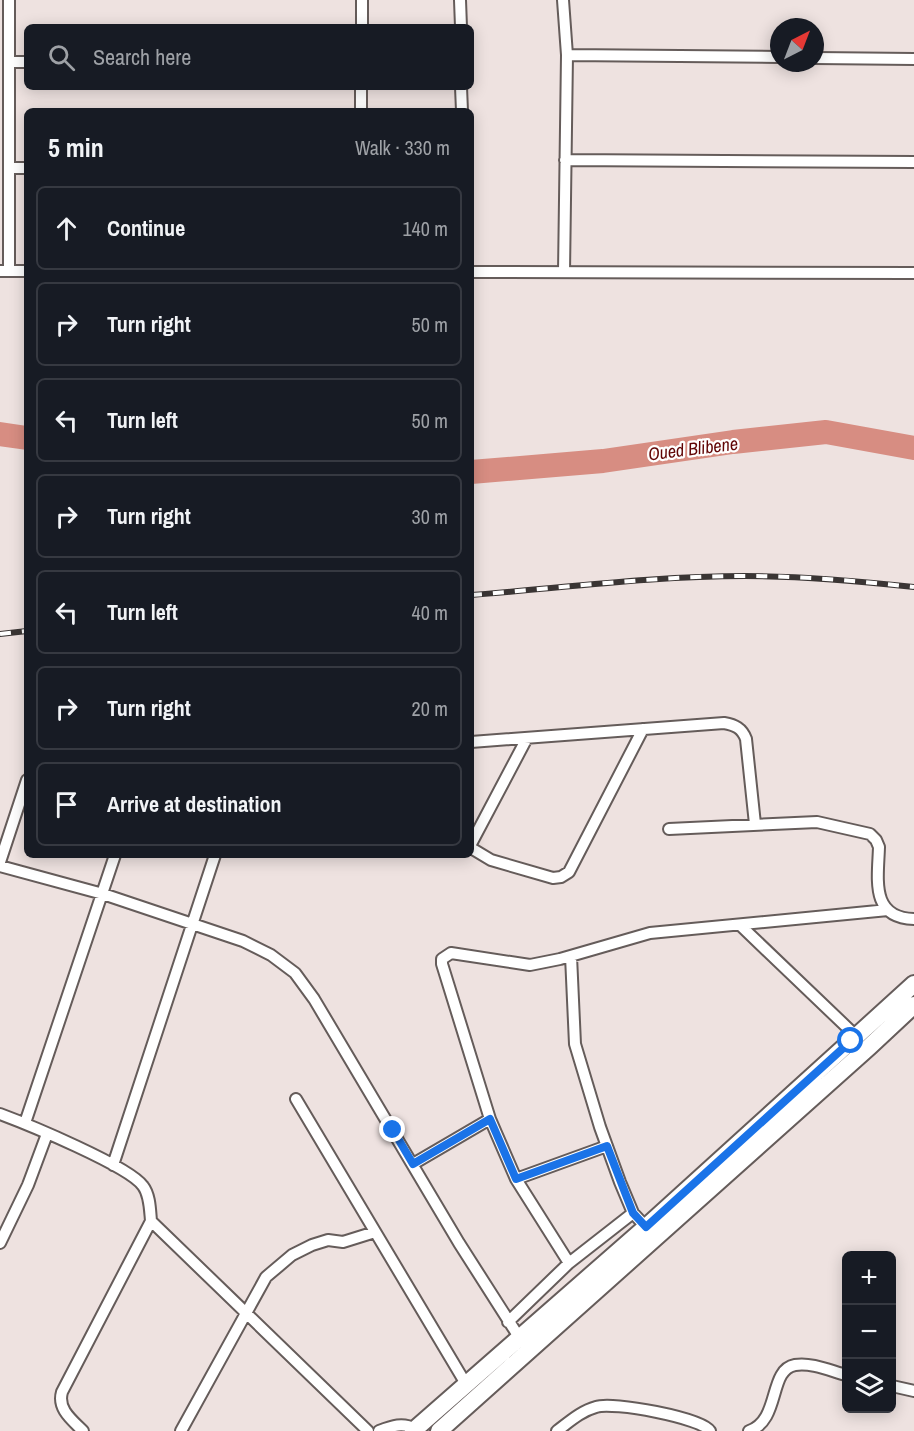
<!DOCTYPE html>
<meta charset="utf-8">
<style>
:root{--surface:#171b24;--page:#20242c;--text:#f1f3f6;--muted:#9ea1a6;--line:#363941}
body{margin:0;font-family:"Archivo Narrow",sans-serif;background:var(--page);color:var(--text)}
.controls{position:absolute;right:18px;bottom:18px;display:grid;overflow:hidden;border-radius:9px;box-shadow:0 3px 15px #0003}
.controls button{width:54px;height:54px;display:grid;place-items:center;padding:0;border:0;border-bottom:2px solid var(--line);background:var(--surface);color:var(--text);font:30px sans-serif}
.compass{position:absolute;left:770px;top:18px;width:54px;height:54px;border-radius:50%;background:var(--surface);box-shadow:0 3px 15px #0003;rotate:42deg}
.stop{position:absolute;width:18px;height:18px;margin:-14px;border:4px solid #1a73e8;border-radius:50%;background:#fff}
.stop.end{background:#1a73e8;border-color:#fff;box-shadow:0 2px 6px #0008}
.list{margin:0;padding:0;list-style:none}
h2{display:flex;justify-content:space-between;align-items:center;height:78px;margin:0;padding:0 24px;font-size:26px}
h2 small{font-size:20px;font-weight:400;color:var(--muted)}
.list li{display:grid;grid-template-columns:39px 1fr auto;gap:18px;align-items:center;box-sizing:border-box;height:84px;margin:0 12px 12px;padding:0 12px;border:2px solid var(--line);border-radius:9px}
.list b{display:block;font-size:22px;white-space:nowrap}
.list em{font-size:20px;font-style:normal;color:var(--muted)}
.icon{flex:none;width:33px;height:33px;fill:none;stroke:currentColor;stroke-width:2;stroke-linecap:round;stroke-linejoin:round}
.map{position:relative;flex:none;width:914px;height:1431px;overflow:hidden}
.search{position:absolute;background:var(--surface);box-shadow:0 3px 15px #0003;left:24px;top:24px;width:450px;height:66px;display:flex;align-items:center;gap:15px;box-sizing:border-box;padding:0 21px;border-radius:9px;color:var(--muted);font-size:22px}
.panel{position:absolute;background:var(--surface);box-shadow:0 3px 15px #0003;left:24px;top:108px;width:450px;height:750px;border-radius:9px}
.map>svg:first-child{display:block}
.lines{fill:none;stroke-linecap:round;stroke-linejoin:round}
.river{stroke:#d78d82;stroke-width:24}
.minor-casing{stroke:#655c5a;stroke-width:14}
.secondary-casing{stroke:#655c5a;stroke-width:20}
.minor{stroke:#fff;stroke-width:10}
.secondary{stroke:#fff;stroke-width:16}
.rail-casing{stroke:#3a3534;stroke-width:6}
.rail{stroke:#fff;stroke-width:4;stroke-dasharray:11;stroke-linecap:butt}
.route{stroke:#1a73e8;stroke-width:8}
.labels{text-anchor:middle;stroke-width:4.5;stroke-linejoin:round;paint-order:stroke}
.water-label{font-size:18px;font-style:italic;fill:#600404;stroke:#fff}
</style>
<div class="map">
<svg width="914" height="1431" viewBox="0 0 914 1431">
<rect width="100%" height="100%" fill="#eee2e0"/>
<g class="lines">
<!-- river -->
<path class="river" d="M 0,434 L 27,438
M 471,472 L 603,461 L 733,442 L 826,432 L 914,448"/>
<!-- minor casing -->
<g class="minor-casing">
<path id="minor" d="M 460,0 L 461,27
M 563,0 L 567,55 L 564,272
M 362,27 L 362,0
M 567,55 L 779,57
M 815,58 L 914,59
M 9,62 L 27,62
M 461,87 L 462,111
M 361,111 L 361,87
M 565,160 L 914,162
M 9,168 L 27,168
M 0,271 L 27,271
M 9,271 L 9,0
M 471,272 L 914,273
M 471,742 L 724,723 C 735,725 742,728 746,739 L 755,824
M 669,829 L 817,822 L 870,834 L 876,840 L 879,847 C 878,879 870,918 914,919
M 471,844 L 527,738
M 471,848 L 491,860 L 553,878 L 561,877 L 569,872 L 643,729
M 0,862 L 27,780
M 0,866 L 103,894 L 243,941 L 271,955 L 295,973 L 314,999 L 459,1243 L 519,1337
M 740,925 L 856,1036
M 571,956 L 575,1044 L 600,1127 L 620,1182 L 633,1213 L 646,1227
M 296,1099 L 466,1384
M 0,1114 C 27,1124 129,1166 143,1186 C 150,1195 150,1210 151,1221 L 368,1431
M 25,1123 L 115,855
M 413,1164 L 490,1119
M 113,1165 L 215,855
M 516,1179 L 607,1146
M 0,1243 L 28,1185 L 47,1134
M 569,1263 L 516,1179 L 490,1119 L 442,964 L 442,959 L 451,953 L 530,965 L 560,959 L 650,933 L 888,910
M 508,1322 L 569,1263 L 633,1213
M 892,1386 L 914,1391
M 83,1431 C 72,1420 57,1409 62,1392 L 151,1221
M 181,1431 L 266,1277 L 292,1255 L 312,1245 L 328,1240 L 343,1242 L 375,1232
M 379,1431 C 392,1426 403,1422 415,1429
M 557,1431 C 569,1422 581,1411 596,1407 C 612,1401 702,1418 710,1431
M 749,1431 C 781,1420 768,1370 795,1365 C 811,1362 831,1371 846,1375"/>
</g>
<!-- secondary casing -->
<g class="secondary-casing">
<path id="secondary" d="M 413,1431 L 646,1227 L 914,984
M 439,1431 L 869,1047 L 914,1005"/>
</g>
<!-- minor -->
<use href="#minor" class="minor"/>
<!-- secondary -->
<use href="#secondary" class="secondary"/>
<!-- rail casing -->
<g class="rail-casing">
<path id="rail" d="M 471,595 C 562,588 654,576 745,576 C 802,576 858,581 914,587
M 0,634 L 27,631"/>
</g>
<!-- rail -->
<use href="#rail" class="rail"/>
</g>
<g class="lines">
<!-- route -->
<path class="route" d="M 393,1130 L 413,1164 L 490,1119 L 516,1179 L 607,1146 L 633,1213 L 646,1227 L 851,1041"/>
</g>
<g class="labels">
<!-- water labels -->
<g class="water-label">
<text transform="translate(693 449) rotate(-7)" y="6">Oued Blibene</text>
</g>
</g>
</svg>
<div class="controls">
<button>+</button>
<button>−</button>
<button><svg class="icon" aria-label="layers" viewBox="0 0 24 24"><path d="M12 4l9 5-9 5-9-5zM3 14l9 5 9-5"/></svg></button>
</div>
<svg class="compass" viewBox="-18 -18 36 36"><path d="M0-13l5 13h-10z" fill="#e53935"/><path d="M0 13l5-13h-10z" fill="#9ea1a6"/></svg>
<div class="stop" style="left:851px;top:1041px"></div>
<div class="stop end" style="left:393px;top:1130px"></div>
<div class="search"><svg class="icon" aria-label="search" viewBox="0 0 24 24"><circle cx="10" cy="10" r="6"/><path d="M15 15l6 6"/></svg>Search here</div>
<section class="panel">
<h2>5 min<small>Walk · 330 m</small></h2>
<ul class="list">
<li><svg class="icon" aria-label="ahead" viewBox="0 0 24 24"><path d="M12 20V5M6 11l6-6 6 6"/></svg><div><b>Continue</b></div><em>140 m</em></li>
<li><svg class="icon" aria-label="right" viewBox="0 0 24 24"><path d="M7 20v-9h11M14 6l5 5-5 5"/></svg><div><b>Turn right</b></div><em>50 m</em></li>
<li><svg class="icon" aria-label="left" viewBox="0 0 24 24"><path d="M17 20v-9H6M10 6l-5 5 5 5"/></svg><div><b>Turn left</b></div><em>50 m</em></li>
<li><svg class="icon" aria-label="right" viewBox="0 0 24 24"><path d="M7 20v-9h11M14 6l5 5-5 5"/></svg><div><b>Turn right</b></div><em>30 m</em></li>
<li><svg class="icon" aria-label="left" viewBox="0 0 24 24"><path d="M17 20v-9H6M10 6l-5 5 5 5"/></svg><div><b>Turn left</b></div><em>40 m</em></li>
<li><svg class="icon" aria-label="right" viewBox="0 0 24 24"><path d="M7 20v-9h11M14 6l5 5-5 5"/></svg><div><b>Turn right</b></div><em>20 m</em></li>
<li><svg class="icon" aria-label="arrive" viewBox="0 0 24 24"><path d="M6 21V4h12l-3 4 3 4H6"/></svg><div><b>Arrive at destination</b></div></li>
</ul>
</section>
</div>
